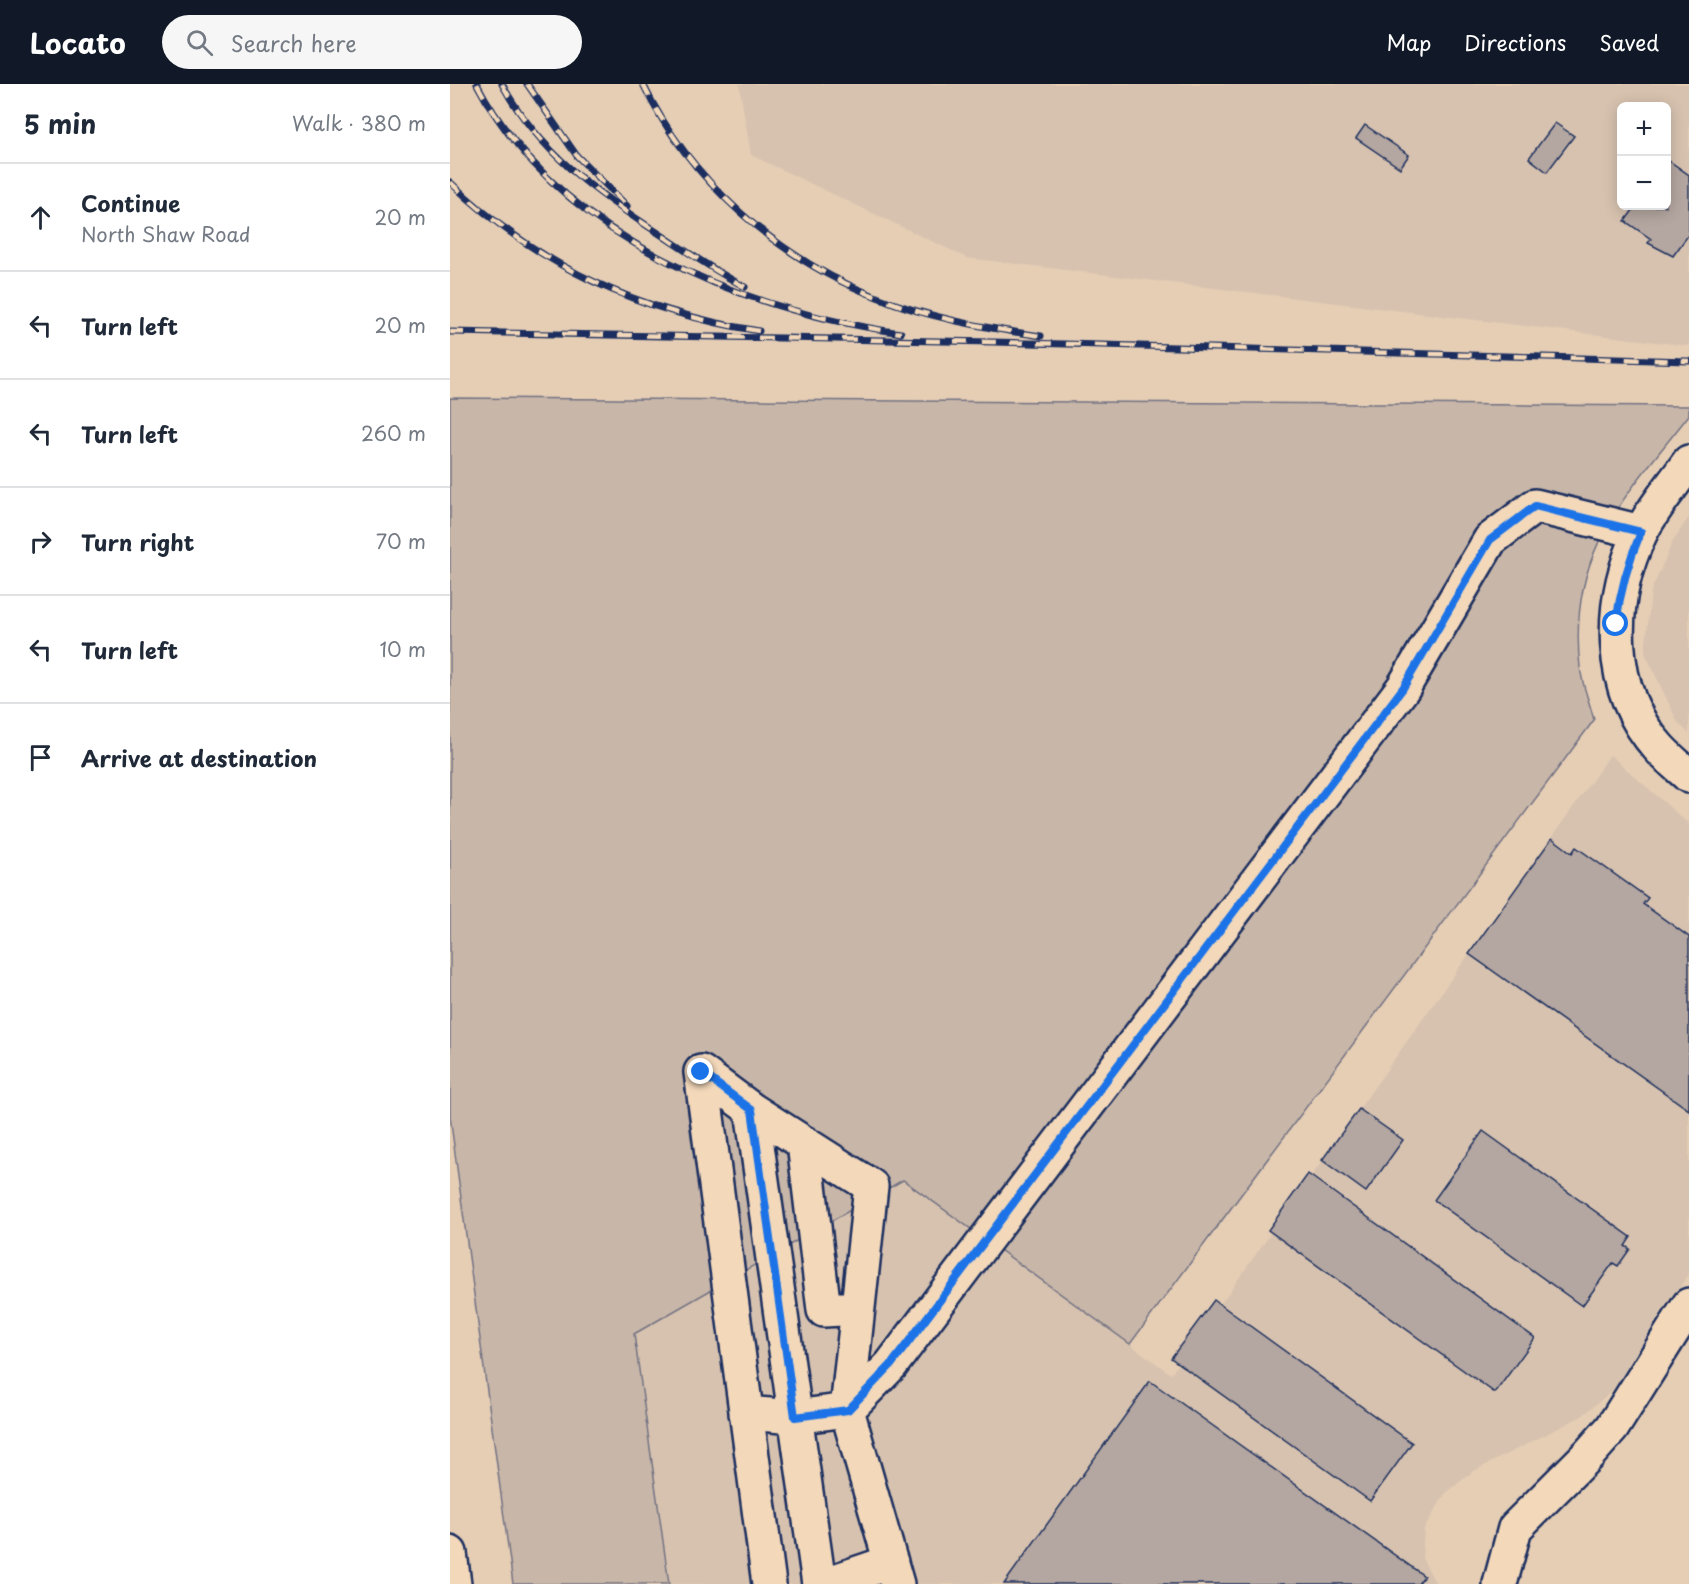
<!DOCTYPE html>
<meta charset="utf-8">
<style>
:root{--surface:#fff;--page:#f6f6f7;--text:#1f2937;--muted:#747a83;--line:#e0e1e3;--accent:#111827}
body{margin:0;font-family:"Playpen Sans",sans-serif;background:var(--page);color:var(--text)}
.controls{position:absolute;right:18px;top:18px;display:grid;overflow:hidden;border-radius:9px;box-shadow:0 3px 15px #0003}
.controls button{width:54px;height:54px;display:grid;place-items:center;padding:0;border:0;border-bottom:2px solid var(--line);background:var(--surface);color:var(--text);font:30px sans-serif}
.stop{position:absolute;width:18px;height:18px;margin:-14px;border:4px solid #1a73e8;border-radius:50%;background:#fff}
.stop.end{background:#1a73e8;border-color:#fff;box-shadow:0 2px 6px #0008}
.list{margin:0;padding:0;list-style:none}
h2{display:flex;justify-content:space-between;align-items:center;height:78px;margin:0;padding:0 24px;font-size:26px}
h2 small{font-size:20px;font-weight:400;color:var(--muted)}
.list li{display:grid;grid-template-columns:39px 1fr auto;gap:18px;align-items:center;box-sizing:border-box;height:108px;padding:0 24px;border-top:2px solid var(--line)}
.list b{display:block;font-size:22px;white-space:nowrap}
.list p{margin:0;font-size:20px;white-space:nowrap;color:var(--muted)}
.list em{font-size:20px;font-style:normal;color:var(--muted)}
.icon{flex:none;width:33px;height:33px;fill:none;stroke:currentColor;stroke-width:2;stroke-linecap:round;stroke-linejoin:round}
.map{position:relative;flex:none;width:1239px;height:1500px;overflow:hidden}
header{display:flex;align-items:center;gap:36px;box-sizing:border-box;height:84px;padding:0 30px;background:var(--accent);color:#fff}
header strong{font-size:28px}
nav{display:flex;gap:33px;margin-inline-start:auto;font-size:21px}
.search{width:420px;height:54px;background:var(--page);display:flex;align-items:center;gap:15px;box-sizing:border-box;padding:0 21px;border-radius:33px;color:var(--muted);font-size:22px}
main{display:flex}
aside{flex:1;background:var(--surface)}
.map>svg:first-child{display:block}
.built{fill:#d7c2af;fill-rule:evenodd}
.green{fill:#c8b6a8;stroke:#727283;stroke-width:1.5}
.building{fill:#b4a6a0;stroke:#1b2f5e;stroke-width:1.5}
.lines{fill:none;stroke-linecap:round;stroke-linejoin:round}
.minor-casing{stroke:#1b2f5e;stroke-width:38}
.minor{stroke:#f3d8ba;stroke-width:33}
.rail-casing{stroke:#1b2f5e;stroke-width:7}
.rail{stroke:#f3d8ba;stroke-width:4.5;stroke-dasharray:14;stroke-linecap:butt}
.route{stroke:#1a73e8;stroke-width:8}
</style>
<header>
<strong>Locato</strong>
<div class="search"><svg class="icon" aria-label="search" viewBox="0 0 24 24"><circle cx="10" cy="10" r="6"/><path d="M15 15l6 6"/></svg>Search here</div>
<nav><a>Map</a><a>Directions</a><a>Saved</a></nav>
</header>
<main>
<aside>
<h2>5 min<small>Walk · 380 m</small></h2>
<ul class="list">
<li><svg class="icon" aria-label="ahead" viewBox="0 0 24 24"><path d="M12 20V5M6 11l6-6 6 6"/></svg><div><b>Continue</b><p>North Shaw Road</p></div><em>20 m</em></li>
<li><svg class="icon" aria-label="left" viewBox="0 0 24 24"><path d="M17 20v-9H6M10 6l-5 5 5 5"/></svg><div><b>Turn left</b></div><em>20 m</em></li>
<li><svg class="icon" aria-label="left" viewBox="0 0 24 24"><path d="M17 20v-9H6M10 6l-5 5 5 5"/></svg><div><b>Turn left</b></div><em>260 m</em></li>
<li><svg class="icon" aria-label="right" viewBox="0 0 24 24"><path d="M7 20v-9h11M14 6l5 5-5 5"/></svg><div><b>Turn right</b></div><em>70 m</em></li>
<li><svg class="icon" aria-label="left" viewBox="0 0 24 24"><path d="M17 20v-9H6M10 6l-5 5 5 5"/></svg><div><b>Turn left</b></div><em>10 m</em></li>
<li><svg class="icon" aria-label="arrive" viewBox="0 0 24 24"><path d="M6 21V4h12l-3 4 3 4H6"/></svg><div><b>Arrive at destination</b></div></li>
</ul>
</aside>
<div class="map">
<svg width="1239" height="1500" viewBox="0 0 1239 1500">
<rect width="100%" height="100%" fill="#e6ceb5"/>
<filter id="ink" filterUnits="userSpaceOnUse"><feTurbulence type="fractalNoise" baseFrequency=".0167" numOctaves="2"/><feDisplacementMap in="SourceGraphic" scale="12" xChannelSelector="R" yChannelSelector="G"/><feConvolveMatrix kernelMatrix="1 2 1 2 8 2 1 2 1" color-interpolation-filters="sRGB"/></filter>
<g filter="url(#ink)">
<!-- built -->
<path class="built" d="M 289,0 L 1239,0 L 1239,262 L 517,174 L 301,71 ZM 1172,22 L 1216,22 L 1216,122 L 1172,122 Z
M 1239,433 L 1239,650 L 1227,637 L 1195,569 L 1201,507 L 1223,457 Z
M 1160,671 L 1239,740 L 1239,1190 L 1163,1306 L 1132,1332 L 1022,1388 L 995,1410 L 974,1445 L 972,1474 L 986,1500 L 219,1500 L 184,1250 L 453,1096 L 721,1290 Z"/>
<!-- green -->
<path class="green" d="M 0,314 L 1239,322 L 1239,331 C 1174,414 1117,469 1130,583 C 1132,601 1140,619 1144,636 L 680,1260 L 453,1096 L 184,1250 L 219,1500 L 63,1500 L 0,1032 Z"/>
<!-- building -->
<path class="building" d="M 1105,39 L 1124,52 L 1097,88 L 1079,74 Z
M 915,41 L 959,71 L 950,84 L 906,54 Z
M 1218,76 L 1239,91 L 1239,150 L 1223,172 L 1198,159 L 1201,155 L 1175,137 L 1186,122 L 1216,122 Z
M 1102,754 L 1122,769 L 1126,763 L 1198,814 L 1193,820 L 1239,853 L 1239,1026 L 1019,870 Z
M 909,1025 L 953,1056 L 916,1108 L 872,1076 Z
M 1033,1047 L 1181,1153 L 1175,1162 L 1180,1165 L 1168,1182 L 1163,1179 L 1132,1222 L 984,1116 Z
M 858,1090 L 1085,1254 L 1045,1309 L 818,1146 Z
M 764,1216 L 962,1359 L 920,1417 L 721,1274 Z
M 700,1297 L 974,1492 L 968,1500 L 554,1500 Z"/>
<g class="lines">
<!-- minor casing -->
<g class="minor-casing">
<path id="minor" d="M 1239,378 C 1223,401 1202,425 1190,450 C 1158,517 1156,606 1209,664 C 1218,674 1229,683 1239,692
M 302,1026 L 369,1500
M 354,1059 L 374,1226 L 408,1224
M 296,1329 L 345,1333 L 397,1326 L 447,1500
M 0,1469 L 4,1500
M 319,1500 L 251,988 L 302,1026 L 421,1102 L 397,1326 L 441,1281 L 953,604 L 1040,456 L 1085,422 L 1191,448
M 376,1500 L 441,1478
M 1050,1500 L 1065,1444 L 1138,1371 L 1162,1344 L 1239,1221"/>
</g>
<!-- minor -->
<use href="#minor" class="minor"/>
<!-- rail casing -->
<g class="rail-casing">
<path id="rail" d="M 27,0 C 107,152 288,225 451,249
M 52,0 C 89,69 149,111 213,152 C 240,170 267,188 295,203
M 77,0 L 127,72 L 177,122
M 193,0 C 239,96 328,175 427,213 C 479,234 536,244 591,252
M 0,98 C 90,184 188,227 309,247
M 0,248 L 543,258 L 1239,277"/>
</g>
<!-- rail -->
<use href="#rail" class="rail"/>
</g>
</g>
<g class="lines" filter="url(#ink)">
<!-- route -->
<path class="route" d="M 251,988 L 302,1026 L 345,1333 L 398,1326 L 441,1281 L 953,604 L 1040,456 L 1085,422 L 1191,448 C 1178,478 1170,507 1166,540"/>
</g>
</svg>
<div class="controls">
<button>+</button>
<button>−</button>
</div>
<div class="stop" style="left:1166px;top:540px"></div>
<div class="stop end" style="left:251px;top:988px"></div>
</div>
</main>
